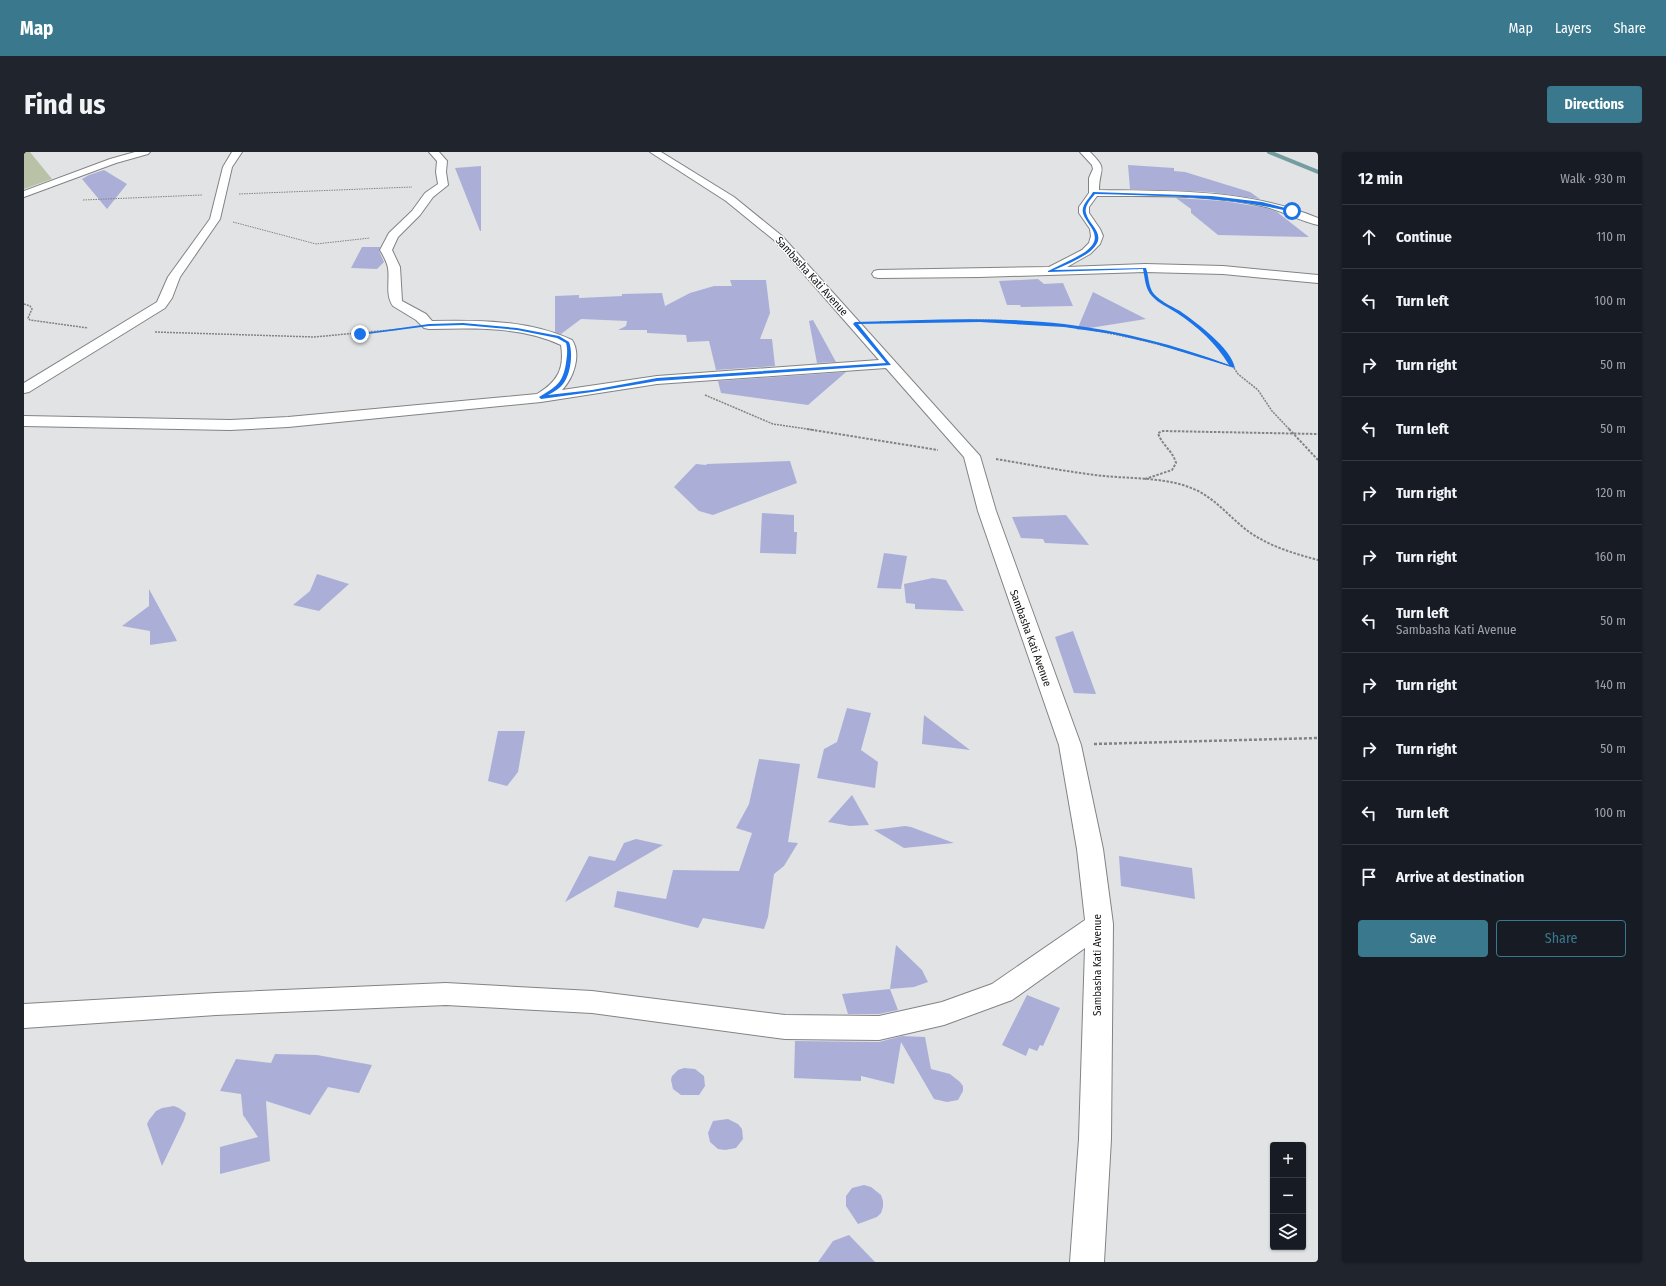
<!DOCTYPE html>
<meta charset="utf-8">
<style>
:root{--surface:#171b24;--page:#20242c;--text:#f1f3f6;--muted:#9ea1a6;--line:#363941;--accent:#39788d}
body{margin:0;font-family:"Fira Sans Condensed",sans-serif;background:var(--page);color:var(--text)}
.controls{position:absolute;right:12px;bottom:12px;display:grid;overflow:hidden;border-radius:4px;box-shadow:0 1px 3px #0004}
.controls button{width:36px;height:36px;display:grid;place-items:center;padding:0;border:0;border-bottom:1px solid var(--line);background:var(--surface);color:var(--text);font:20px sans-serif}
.stop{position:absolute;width:12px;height:12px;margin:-9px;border:3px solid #1a73e8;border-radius:50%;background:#fff}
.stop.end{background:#1a73e8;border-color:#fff;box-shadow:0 1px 4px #0008}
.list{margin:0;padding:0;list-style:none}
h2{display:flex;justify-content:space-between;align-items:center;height:52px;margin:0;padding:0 16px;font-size:17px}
h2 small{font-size:13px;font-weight:400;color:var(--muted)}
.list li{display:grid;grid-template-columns:26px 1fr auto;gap:12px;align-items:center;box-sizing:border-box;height:64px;padding:0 16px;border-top:1px solid var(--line)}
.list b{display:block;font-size:15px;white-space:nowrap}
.list p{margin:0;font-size:13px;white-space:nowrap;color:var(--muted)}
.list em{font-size:13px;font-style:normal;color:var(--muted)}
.actions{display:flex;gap:8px;padding:12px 16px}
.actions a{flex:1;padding:9px 0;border:1px solid var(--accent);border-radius:4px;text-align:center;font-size:14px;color:var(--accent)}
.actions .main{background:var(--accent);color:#fff}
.icon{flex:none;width:22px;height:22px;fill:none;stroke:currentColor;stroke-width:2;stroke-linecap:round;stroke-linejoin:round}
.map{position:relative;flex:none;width:1294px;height:1110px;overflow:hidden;border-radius:4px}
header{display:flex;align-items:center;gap:24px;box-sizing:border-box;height:56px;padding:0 20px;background:var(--accent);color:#fff}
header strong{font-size:19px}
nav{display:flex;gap:22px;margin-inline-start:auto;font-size:14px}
.intro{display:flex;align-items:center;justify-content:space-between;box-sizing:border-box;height:96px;padding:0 24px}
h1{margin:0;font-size:28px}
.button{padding:10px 18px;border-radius:4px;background:var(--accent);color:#fff;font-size:14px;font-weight:700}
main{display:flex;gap:24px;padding:0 24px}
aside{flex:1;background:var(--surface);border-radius:4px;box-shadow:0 1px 3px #0004}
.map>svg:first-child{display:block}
.green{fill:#b9c2a7}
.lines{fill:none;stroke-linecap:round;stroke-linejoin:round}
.stream{stroke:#759da1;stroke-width:4}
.building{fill:#abafd8}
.street-casing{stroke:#828385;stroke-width:2}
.path-far3{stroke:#828385;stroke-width:1;stroke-dasharray:1.5 1;stroke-linecap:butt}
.path-far2{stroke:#828385;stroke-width:1.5;stroke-dasharray:2 1;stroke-linecap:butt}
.path-far1{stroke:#828385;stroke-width:2;stroke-dasharray:2.5 1.5;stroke-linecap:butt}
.path{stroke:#828385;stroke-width:2.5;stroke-dasharray:3 2;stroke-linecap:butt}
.street{fill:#fff;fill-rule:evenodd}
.route{fill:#1a73e8}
.labels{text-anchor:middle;stroke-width:3;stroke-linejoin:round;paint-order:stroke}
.street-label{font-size:11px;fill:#141415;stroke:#fff}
</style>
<header>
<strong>Map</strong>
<nav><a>Map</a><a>Layers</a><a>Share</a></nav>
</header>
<div class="intro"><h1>Find us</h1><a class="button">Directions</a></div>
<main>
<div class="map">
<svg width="1294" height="1110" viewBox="0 0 1294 1110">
<rect width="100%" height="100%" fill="#e1e3e5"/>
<!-- green -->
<path class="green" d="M 0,0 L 6,0 L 28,27 L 0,37 Z"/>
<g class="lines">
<!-- stream -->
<path class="stream" d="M 1245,0 L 1294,20"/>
</g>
<!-- building -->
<path class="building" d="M 1104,13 L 1150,16 L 1150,19 L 1161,20 L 1226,40 L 1236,47 L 1186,40 L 1106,37 Z
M 457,14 L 457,79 L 456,79 L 431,16 Z
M 80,18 L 103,32 L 83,57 L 58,27 L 65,23 Z
M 1152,46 L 1200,49 L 1242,56 L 1253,60 L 1285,85 L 1194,83 L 1167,61 L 1167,57 Z
M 338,95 L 356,95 L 355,99 L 360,110 L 353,117 L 327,116 Z
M 1014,127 L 1020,132 L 1039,131 L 1049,154 L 997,155 L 996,153 L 983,153 L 975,129 Z
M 706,128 L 742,128 L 746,161 L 736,187 L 748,187 L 751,214 L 692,218 L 685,189 L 663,190 L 662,183 L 623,181 L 623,178 L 594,178 L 602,174 L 603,169 L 557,167 L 537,182 L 531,180 L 531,144 L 555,143 L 555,146 L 598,144 L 598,142 L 638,141 L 641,154 L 666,141 L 690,134 L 708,134 Z
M 1069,140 L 1122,167 L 1053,178 Z
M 789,168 L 812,210 L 793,211 L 785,169 Z
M 822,220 L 784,253 L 697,241 L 694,229 Z
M 766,309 L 773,331 L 689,363 L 675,359 L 650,335 L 672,312 L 682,313 L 683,312 Z
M 738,361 L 770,363 L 770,380 L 773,380 L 772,402 L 736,401 Z
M 1042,363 L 1065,393 L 1021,391 L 1019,387 L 997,386 L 988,365 Z
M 860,401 L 883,404 L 877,437 L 853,436 Z
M 293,422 L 325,432 L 295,459 L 269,453 L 286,439 Z
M 909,426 L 922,428 L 940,459 L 891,457 L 891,452 L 882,451 L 880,432 Z
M 125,437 L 150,483 L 153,489 L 126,493 L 126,479 L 98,474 L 125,454 Z
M 1049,479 L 1072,542 L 1050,541 L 1031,485 Z
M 823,556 L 847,561 L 837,598 L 854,610 L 851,636 L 793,626 L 800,597 L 813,590 Z
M 900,563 L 946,598 L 898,592 Z
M 474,579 L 501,579 L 494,620 L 483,634 L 464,629 Z
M 735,607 L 776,612 L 764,690 L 774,691 L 760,714 L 750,722 L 744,765 L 740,777 L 679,766 L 674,776 L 590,755 L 593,739 L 642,747 L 649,718 L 715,719 L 728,681 L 712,676 L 725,652 Z
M 828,643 L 845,673 L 826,674 L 804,670 Z
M 881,674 L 887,675 L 930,691 L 880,696 L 850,678 Z
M 612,687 L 639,693 L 541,750 L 565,704 L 591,709 L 600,691 Z
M 1095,704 L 1168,716 L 1171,747 L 1097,734 Z
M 872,793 L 898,818 L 904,830 L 890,835 L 866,837 Z
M 866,837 L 874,858 L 855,862 L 824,862 L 818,842 Z
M 1003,843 L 1036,856 L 1019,894 L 1016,893 L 1013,899 L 1005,896 L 1002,904 L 978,893 Z
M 878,884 L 901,885 L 907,917 L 926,922 L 936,930 L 939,934 L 939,939 L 934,948 L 923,950 L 910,947 L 877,890 L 870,932 L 837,924 L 837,929 L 770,926 L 771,889 L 855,890 Z
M 251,902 L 293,903 L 348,913 L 335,941 L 304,935 L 286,963 L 242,949 L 246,1009 L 196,1022 L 196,995 L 234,985 L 219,963 L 217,942 L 196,939 L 212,907 L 247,911 Z
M 660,916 L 671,917 L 680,924 L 681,934 L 675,943 L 657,943 L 649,937 L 647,928 L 648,924 L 654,918 Z
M 150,954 L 155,956 L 162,961 L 160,968 L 138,1014 L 123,972 L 125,968 L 132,959 L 138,956 Z
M 704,967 L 714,972 L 718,977 L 719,987 L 712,996 L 701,998 L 694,997 L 686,990 L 684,981 L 689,969 Z
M 840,1033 L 847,1035 L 857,1043 L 859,1049 L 859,1055 L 857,1061 L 853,1065 L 834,1072 L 822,1054 L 822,1044 L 828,1036 Z
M 825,1083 L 851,1110 L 794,1110 L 809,1089 Z"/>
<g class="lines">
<!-- street casing -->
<g class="street-casing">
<path id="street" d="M 111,0 L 126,0 L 124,2 L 92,11 L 0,45 L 0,39 L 86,7 Z
M 208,0 L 218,0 L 208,15 L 196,67 L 156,125 L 148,146 L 141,156 L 5,240 L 0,241 L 0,231 L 133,150 L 144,125 L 186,67 L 199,15 Z
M 405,0 L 415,0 L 423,9 L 422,20 L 424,33 L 409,45 L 396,63 L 374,85 L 368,98 L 376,115 L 378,149 L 402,162 L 408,169 C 455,168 505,168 548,188 C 558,203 549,227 538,238 L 633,224 L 855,208 L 750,88 L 702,49 L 626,0 L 637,0 L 710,45 L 758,84 L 956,304 L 972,359 L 1057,593 L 1079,697 L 1089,772 L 1087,987 L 1080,1110 L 1046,1110 L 1055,987 L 1061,796 L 988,848 L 920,873 L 855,888 L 761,887 L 568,861 L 422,853 L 192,863 L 0,876 L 0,852 L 192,841 L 422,831 L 568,839 L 761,863 L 855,864 L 918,850 L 968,832 L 1061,768 L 1053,697 L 1035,593 L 954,359 L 940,305 L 862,216 L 633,232 L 517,250 L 264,275 L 206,278 L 0,274 L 0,264 L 206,268 L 264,265 L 513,242 C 533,230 541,217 537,193 C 497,174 448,176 405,177 L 400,176 L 392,168 L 369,154 C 361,143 366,128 364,116 C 363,110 359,103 356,98 L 365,81 L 388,59 L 401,41 L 414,32 L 412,20 L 413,9 Z
M 1056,0 L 1066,0 C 1085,19 1075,15 1075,38 C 1149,39 1224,37 1294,66 L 1294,73 C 1277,69 1260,60 1242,55 C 1187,42 1129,44 1073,44 L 1065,55 L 1065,61 L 1076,77 L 1079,84 L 1076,92 L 1066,102 L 1043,115 L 1121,112 L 1199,114 L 1294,123 L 1294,131 L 1199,122 L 1121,120 L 955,125 L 854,126 L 850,125 L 848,122 L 850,119 L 854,118 L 1025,115 L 1058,98 L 1065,91 L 1067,84 L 1066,77 L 1055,61 L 1055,55 L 1065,41 L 1065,26 L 1069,17 L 1068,13 Z"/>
</g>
<!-- path-far3 -->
<path class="path-far3" d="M 215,42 L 388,35
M 59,48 L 178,43
M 209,70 L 292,92 L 346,86"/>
<!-- path-far2 -->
<path class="path-far2" d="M 1124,135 L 1128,143 L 1170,171 L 1196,195 L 1214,222 L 1234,238 L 1248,259 L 1266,278
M 0,152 L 6,154 L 8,157 L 4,166 L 6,168 L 64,176
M 856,170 C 899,170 943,167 987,169 C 1063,173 1137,190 1209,215
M 131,180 L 290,185 L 377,177
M 681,243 L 749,272 L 790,278"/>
<!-- path-far1 -->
<path class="path-far1" d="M 783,277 L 914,298
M 1265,277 L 1294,308
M 972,307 C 1008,313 1044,320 1080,324 C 1110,327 1144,325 1172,338 C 1191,347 1204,363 1220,376 C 1241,393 1268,401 1294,408
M 1121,327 L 1148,318 L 1152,311 C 1149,299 1137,292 1134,281 L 1139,279 L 1294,282"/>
<!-- path -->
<path class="path" d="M 1070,592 L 1294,586"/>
<!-- street -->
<use href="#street" class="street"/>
</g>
<!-- route -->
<path class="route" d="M 1069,40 L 1188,44 L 1238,50 L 1269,58 L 1268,60 C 1203,44 1137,44 1071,42 C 1067,47 1060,54 1062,61 C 1065,75 1087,83 1064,101 C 1054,108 1041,113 1030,118 L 1122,116 C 1125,124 1124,135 1130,142 C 1137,150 1147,154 1156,159 C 1173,171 1207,196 1211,216 L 1132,192 L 1089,182 L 1040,175 L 956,170 L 834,172 L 867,213 L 633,229 L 568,240 L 517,247 L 515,245 C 532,235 539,231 542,211 C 543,203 544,198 542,191 L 533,186 L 493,178 L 439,173 L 405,174 L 336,183 L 334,182 L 405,172 L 439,171 L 493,176 L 535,184 L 545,190 C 549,200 547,219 541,229 C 537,236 530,240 524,243 L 568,238 L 633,226 L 862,211 L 829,172 L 831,170 C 900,168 971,164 1040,172 C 1097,179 1152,193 1205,213 C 1191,190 1175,176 1153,161 C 1144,155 1135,152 1128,144 C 1121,137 1121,126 1119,117 L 1024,120 L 1024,119 C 1036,113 1050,107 1061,100 C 1086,82 1055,70 1059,56 C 1060,51 1066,45 1069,40 Z"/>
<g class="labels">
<!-- street labels -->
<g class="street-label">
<text transform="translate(788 124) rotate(48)" y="4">Sambasha Kati Avenue</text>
<text transform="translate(1007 486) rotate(70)" y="4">Sambasha Kati Avenue</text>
<text transform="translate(1073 813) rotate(-90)" y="4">Sambasha Kati Avenue</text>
</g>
</g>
</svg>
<div class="controls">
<button>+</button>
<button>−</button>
<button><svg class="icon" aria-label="layers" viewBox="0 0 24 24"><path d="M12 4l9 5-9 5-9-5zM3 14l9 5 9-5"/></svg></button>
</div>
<div class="stop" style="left:1268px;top:59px"></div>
<div class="stop end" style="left:336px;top:182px"></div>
</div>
<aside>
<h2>12 min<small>Walk · 930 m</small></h2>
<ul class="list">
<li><svg class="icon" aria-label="ahead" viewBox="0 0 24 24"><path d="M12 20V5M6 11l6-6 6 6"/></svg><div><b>Continue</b></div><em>110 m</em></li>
<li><svg class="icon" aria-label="left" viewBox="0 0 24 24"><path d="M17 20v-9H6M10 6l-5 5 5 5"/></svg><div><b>Turn left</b></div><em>100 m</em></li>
<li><svg class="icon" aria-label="right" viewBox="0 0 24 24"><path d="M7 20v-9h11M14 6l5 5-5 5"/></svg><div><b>Turn right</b></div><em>50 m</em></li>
<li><svg class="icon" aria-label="left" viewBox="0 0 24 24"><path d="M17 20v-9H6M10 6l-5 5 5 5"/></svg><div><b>Turn left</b></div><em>50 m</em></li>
<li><svg class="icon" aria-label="right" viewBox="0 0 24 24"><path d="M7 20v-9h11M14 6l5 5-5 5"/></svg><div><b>Turn right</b></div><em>120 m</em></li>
<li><svg class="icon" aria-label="right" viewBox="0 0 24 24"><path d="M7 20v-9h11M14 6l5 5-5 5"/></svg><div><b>Turn right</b></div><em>160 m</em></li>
<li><svg class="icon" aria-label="left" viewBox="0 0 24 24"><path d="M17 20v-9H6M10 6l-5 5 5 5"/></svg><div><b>Turn left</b><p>Sambasha Kati Avenue</p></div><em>50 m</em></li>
<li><svg class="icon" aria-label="right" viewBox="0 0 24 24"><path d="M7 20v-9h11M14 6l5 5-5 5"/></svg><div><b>Turn right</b></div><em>140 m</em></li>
<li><svg class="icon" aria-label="right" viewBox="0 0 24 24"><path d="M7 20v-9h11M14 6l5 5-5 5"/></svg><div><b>Turn right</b></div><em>50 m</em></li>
<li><svg class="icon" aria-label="left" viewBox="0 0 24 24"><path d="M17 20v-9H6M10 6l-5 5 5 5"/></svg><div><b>Turn left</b></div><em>100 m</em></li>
<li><svg class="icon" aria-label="arrive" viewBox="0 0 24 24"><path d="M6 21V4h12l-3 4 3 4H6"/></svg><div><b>Arrive at destination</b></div></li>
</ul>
<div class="actions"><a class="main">Save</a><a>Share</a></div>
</aside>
</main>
